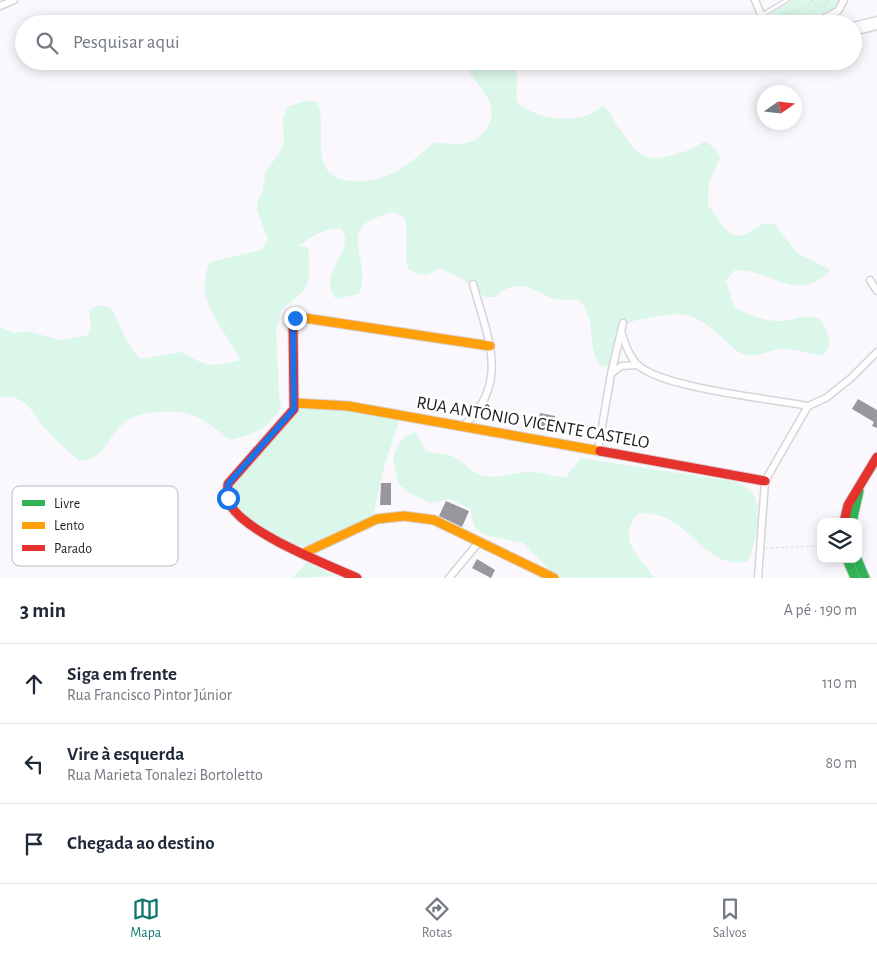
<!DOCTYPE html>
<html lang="pt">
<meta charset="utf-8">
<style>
:root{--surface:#fff;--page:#f2f2f3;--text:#1f2937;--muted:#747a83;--line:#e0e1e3;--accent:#0f766e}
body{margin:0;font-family:"Alegreya Sans",sans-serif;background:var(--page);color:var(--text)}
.controls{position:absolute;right:15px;bottom:15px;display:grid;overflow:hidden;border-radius:10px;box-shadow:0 2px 12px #0003}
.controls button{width:45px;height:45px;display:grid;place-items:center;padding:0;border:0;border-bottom:1px solid var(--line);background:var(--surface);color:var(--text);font:25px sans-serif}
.compass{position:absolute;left:757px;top:85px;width:45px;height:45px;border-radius:50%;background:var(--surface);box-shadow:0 2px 12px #0003;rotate:76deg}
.stop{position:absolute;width:15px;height:15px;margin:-11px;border:4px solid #1a73e8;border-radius:50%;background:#fff}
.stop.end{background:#1a73e8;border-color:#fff;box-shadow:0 1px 5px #0008}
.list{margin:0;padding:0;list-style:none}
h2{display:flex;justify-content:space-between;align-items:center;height:65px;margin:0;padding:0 20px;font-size:21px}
h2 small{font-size:16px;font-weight:400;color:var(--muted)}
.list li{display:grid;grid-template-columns:32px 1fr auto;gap:15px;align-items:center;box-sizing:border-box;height:80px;padding:0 20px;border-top:1px solid var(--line)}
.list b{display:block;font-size:19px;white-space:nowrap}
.list p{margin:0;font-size:16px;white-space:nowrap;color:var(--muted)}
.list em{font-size:16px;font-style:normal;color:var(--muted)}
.icon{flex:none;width:28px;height:28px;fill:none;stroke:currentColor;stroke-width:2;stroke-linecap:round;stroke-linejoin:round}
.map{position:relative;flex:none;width:877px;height:578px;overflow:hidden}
.search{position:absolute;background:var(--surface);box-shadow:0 2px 12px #0003;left:15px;right:15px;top:15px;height:55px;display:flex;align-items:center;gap:12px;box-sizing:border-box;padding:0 18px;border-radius:28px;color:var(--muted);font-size:19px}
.sheet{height:305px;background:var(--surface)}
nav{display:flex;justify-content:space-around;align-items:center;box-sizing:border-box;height:70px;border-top:1px solid var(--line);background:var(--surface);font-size:14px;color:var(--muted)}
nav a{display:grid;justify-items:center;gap:2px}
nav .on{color:var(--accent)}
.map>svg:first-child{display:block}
.green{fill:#daf7ea}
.building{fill:#99979b}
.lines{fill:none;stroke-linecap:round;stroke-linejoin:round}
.lane-casing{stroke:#d6d4d9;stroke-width:5.5}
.street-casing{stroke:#d6d4d9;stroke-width:9}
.fast-casing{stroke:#d6d4d9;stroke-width:11}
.slow-casing{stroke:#d6d4d9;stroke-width:11}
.jam-casing{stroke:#d6d4d9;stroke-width:11}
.path{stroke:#dbdadb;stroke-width:1;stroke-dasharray:2.5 2.5;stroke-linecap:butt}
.lane{stroke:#fefeff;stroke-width:3}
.street{stroke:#fefeff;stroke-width:6}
.fast{stroke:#30b455;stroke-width:9}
.slow{stroke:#ff9f0a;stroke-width:9}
.jam{stroke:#e5322d;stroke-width:9}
.route{stroke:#1a73e8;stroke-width:6}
.labels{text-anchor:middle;stroke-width:5;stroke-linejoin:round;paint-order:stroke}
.street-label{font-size:18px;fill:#1f1d20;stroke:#fff}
.key{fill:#fff;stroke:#bcbbbc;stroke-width:1}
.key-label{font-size:14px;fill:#1f1d20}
</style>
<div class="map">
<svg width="877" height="578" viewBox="0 0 877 578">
<rect width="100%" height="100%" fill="#faf7fd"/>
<!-- green -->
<path class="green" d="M 791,0 L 842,0 L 834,8 L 795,24 L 770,24 L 771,14 Z
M 480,61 L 513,61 L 517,77 L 516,101 C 535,121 582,126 602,106 C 611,111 612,118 618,127 C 637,153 642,165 677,154 C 687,151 695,148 704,141 L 715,148 L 720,158 L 709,182 L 708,194 L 708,205 L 722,225 L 731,234 L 743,236 L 763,224 L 774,224 L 797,253 L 831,270 C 796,305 772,269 735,270 L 726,281 L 734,307 C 748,315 764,321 780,321 C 798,321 800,313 820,319 L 827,331 L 830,344 L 824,355 C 805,355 796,346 775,350 C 767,352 756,357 748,355 C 739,354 733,348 726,341 C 702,318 688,309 654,317 C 642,320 632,319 622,327 L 612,363 L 602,368 C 584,344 599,321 579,300 C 571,299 558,301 551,298 C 529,288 516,277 495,297 L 484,297 L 463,279 L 440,268 C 427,277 421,277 408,269 C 404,252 409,236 405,219 L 394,212 C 329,227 374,255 359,294 L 336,299 C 319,278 344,258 345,241 C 346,238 343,233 342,229 C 323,228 314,235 299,246 L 308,248 C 311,280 311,290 282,308 L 276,331 L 279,395 L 281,407 C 267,430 255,434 230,440 C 201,418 194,409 157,412 C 146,413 133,415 124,423 C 105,439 107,458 79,461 C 69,452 59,443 50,434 C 34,418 28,392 0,398 L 0,327 L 14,333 L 26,331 L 61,340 L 88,335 L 91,324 L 89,311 L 99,305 L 111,308 C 120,324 128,349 141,359 L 182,352 C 209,368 210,367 240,360 C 225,328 192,301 210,262 L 261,250 L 268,240 L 257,210 L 258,198 L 262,194 L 266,171 L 280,152 L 284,141 L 283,119 L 287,107 L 305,101 L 317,102 C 326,122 316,146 325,166 C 335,188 374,182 391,174 C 407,166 422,153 435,142 C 457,146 478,147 489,124 C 492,118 493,113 491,106 C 488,94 476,84 470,73 L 470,67 Z
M 304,406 L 347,409 L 400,418 L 384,467 L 373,516 C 352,526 325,547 302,546 C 287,545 240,515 234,502 C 231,496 232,490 232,483 L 296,411 Z
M 415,432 L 426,451 C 437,454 450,453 459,460 C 467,465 472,473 481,475 C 498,480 511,473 528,472 C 541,471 552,477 566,477 L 581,458 L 737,482 C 744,486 752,490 755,498 C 763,511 754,548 748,561 C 715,570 697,536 672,521 C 661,515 651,513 638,513 C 616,542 639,555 655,578 L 563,578 L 549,569 L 523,543 L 484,535 L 475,528 L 470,509 L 450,499 L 429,503 L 407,491 L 398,483 L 393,459 L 397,447 L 404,437 Z
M 307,562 L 335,576 L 293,578 Z"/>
<!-- building -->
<path class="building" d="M 858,399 L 877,410 L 877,428 L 872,426 L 874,422 L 852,409 Z
M 540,413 L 555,416 L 553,429 L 538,427 Z
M 381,483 L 391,483 L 391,505 L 380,505 Z
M 446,501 L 469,511 L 462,527 L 439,516 Z
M 477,559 L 495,570 L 491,578 L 472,568 Z"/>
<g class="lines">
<!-- lane casing -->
<g class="lane-casing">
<path id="lane" d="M 762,15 L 787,0"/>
</g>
<!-- street casing -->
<g class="street-casing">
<path id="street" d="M 755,0 L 765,24
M 0,6 L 14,0
M 812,24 L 838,11 L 844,0
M 853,26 L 877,20
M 853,32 L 877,26
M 870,280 L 877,291
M 621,331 C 625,343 629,357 638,365 C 662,388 772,399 808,406
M 612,373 L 621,366 L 638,365
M 464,425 C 511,383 487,336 473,284
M 598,450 L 611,374 L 623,323
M 449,578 L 479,542
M 758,578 L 765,481 L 808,406 L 826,398 L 851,378 L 877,352"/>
</g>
<!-- fast casing -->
<g class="fast-casing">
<path id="fast" d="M 852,522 L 859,491
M 847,559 L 855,578
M 857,559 L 865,578"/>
</g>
<!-- slow casing -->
<g class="slow-casing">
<path id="slow" d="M 293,323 L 293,320 L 298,317 L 490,346
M 295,403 L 348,406 L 600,451
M 306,552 L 377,519 L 404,516 L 434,520 L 554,578"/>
</g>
<!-- jam casing -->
<g class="jam-casing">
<path id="jam" d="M 293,323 L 294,409 L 228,484 C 227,492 227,499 231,506 C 248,534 326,564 357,578
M 600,451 L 765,481
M 844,522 L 848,505 L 877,457"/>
</g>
<!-- path -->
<path class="path" d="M 812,0 C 814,6 819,8 825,6 L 829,0
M 772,22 L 813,3
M 858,542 L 860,551
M 766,548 L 821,546"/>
<!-- lane -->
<use href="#lane" class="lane"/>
<!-- street -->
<use href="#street" class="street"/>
<!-- fast -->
<use href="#fast" class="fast"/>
<!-- slow -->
<use href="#slow" class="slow"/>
<!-- jam -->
<use href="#jam" class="jam"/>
</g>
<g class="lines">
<!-- route -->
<path class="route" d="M 228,498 L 228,484 L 294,409 L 293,320 L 295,318"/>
</g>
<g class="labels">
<!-- street labels -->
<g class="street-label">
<text transform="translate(533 422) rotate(10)" y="6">RUA ANTÔNIO VICENTE CASTELO</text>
</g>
</g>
<!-- legend -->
<rect x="12" y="486" width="166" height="80" rx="8" class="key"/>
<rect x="22" y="500" width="23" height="6" fill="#30b455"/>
<rect x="22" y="522" width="23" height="7" fill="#ff9f0a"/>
<rect x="22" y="545" width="23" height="6" fill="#e5322d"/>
<g class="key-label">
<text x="54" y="508">Livre</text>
<text x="54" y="530">Lento</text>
<text x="54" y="553">Parado</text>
</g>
</svg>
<div class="controls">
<button><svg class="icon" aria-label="layers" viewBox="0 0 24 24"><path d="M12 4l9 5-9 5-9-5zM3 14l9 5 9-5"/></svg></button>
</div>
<svg class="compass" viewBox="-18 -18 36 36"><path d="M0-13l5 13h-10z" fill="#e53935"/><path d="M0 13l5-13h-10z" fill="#747a83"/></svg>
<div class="stop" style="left:228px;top:498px"></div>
<div class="stop end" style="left:295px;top:318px"></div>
<div class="search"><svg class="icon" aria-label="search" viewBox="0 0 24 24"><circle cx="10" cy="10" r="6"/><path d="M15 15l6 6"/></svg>Pesquisar aqui</div>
</div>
<section class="sheet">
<h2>3 min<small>A pé · 190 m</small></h2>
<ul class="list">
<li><svg class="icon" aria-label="ahead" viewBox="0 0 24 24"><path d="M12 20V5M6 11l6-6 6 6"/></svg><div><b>Siga em frente</b><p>Rua Francisco Pintor Júnior</p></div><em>110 m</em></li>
<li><svg class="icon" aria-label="left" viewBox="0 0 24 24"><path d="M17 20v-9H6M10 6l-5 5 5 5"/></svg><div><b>Vire à esquerda</b><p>Rua Marieta Tonalezi Bortoletto</p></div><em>80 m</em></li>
<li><svg class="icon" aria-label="arrive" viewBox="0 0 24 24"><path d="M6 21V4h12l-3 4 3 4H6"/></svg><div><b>Chegada ao destino</b></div></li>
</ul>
</section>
<nav>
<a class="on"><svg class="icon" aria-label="map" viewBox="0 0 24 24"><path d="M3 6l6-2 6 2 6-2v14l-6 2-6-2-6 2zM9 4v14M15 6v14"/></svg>Mapa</a>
<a><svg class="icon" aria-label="directions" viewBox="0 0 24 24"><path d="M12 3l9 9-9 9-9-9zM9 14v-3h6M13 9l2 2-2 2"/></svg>Rotas</a>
<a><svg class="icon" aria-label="saved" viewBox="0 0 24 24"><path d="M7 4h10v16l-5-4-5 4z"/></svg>Salvos</a>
</nav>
